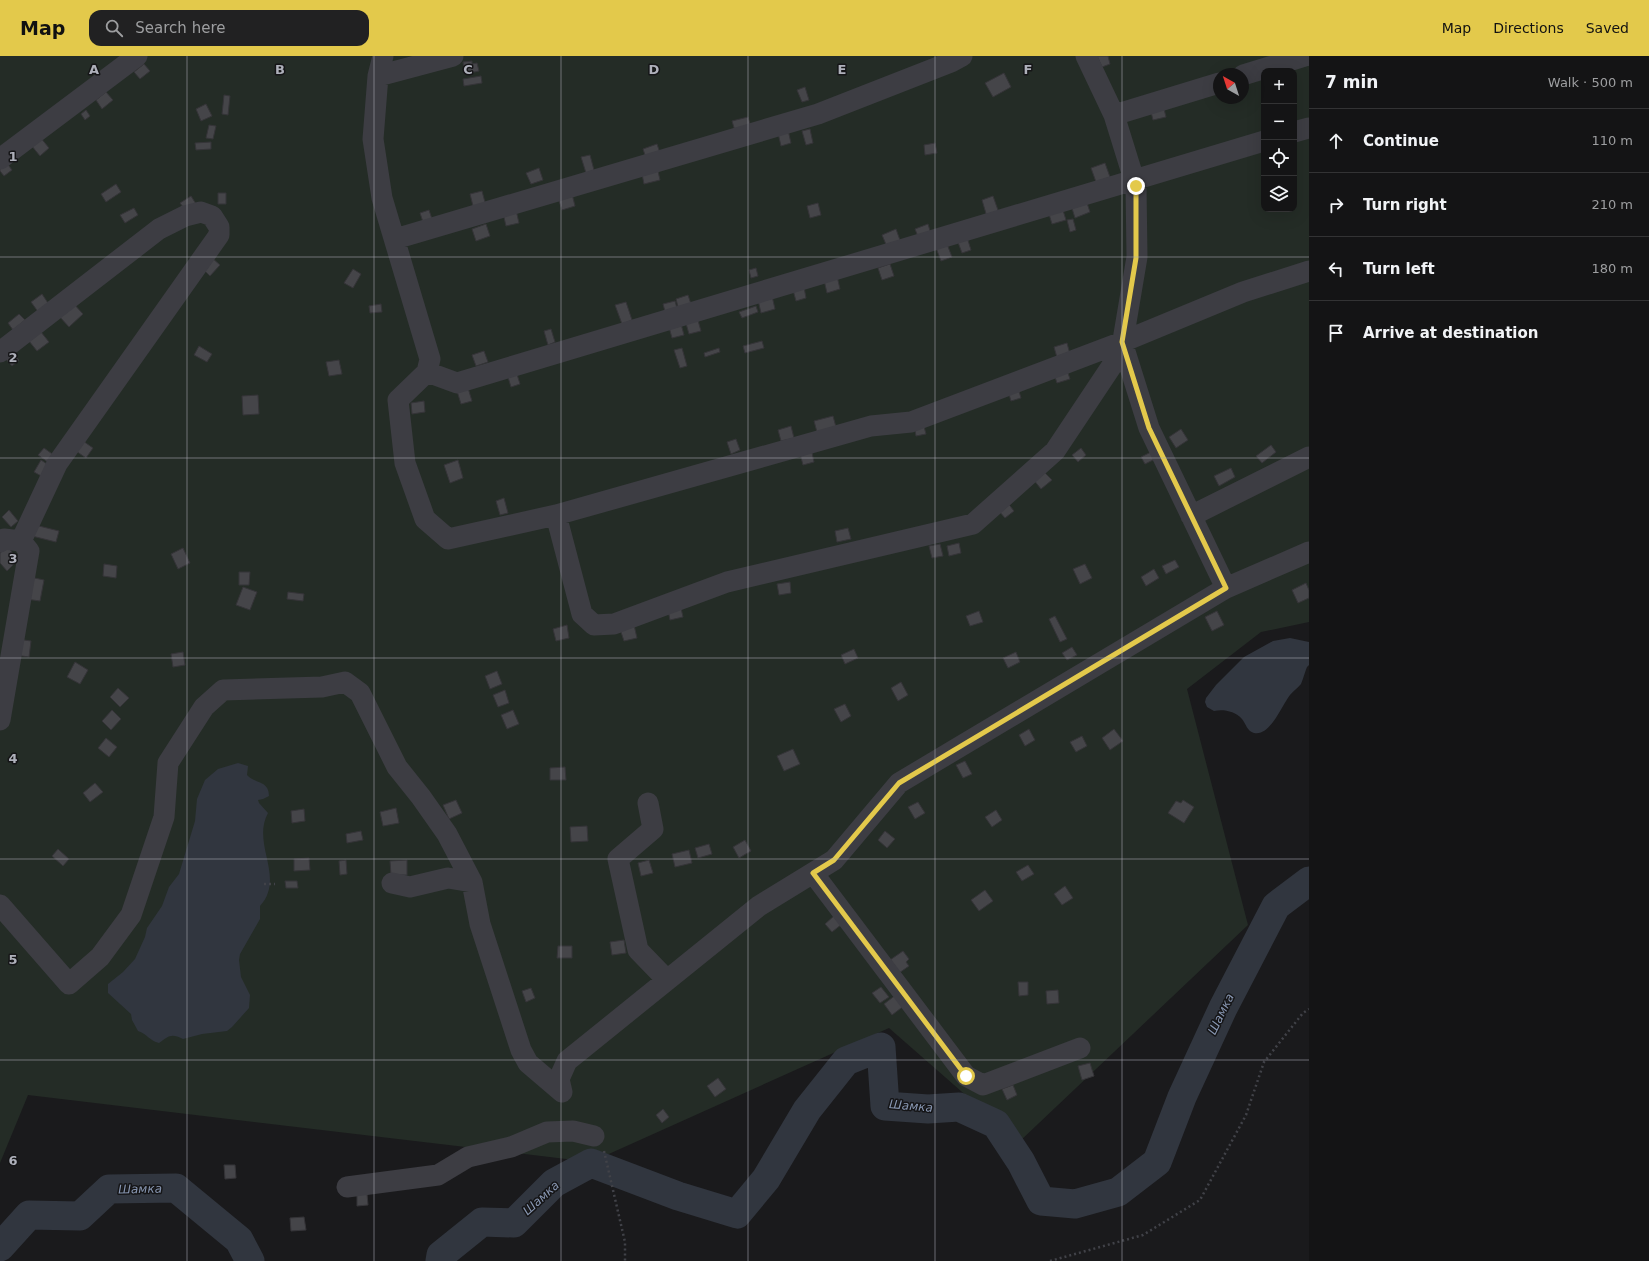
<!DOCTYPE html>
<meta charset="utf-8">
<style>
:root{--surface:#141415;--page:#212122;--text:#f1f3f6;--muted:#9d9ea0;--line:#333334;--accent:#e3c94b}
body{margin:0;font-family:"DejaVu Sans",sans-serif;background:var(--page);color:var(--text)}
.controls{position:absolute;right:12px;top:12px;display:grid;overflow:hidden;border-radius:8px;box-shadow:0 4px 16px #0002}
.controls button{width:36px;height:36px;display:grid;place-items:center;padding:0;border:0;border-bottom:1px solid var(--line);background:var(--surface);color:var(--text);font:20px sans-serif}
.compass{position:absolute;left:1213px;top:12px;width:36px;height:36px;border-radius:50%;background:var(--surface);box-shadow:0 4px 16px #0002;rotate:321deg}
.stop{position:absolute;width:12px;height:12px;margin:-9px;border:3px solid #e3c94b;border-radius:50%;background:#fff}
.stop.end{background:#e3c94b;border-color:#fff;box-shadow:0 1px 4px #0008}
.list{margin:0;padding:0;list-style:none}
h2{display:flex;justify-content:space-between;align-items:center;height:52px;margin:0;padding:0 16px;font-size:17px}
h2 small{font-size:13px;font-weight:400;color:var(--muted)}
.list li{display:grid;grid-template-columns:26px 1fr auto;gap:12px;align-items:center;box-sizing:border-box;height:64px;padding:0 16px;border-top:1px solid var(--line)}
.list b{display:block;font-size:15px;white-space:nowrap}
.list em{font-size:13px;font-style:normal;color:var(--muted)}
.icon{flex:none;width:22px;height:22px;fill:none;stroke:currentColor;stroke-width:2;stroke-linecap:round;stroke-linejoin:round}
.map{position:relative;flex:none;width:1309px;height:1205px;overflow:hidden}
header{display:flex;align-items:center;gap:24px;box-sizing:border-box;height:56px;padding:0 20px;background:var(--accent);color:#111}
header strong{font-size:19px}
nav{display:flex;gap:22px;margin-inline-start:auto;font-size:14px}
.search{width:280px;height:36px;background:var(--page);display:flex;align-items:center;gap:10px;box-sizing:border-box;padding:0 14px;border-radius:12px;color:var(--muted);font-size:15px}
main{display:flex}
aside{flex:1;background:var(--surface)}
.map>svg:first-child{display:block}
.green{fill:#242c26;fill-rule:evenodd}
.water{fill:#31363f}
.lines{fill:none;stroke-linecap:round;stroke-linejoin:round}
.river{stroke:#31363f;stroke-width:29}
.building{fill:#454549;stroke:#353438}
.path{stroke:#414248;stroke-width:2.5;stroke-dasharray:2 3;stroke-linecap:butt}
.minor{stroke:#3d3d43;stroke-width:21}
.route{stroke:#e3c94b;stroke-width:5}
.grid{fill:none;stroke:#aeb0ba;stroke-width:1;stroke-opacity:0.55}
.labels{text-anchor:middle;stroke-width:3;stroke-linejoin:round;paint-order:stroke}
.water-label{font-size:12px;font-style:italic;fill:#8897b2;stroke:#151517}
.grid-label{font-size:13px;text-anchor:middle;font-weight:bold;fill:#aeb0ba;stroke:#151517;stroke-width:3;stroke-linejoin:round;paint-order:stroke}
</style>
<header>
<strong>Map</strong>
<div class="search"><svg class="icon" aria-label="search" viewBox="0 0 24 24"><circle cx="10" cy="10" r="6"/><path d="M15 15l6 6"/></svg>Search here</div>
<nav><a>Map</a><a>Directions</a><a>Saved</a></nav>
</header>
<main>
<div class="map">
<svg width="1309" height="1205" viewBox="0 0 1309 1205">
<rect width="100%" height="100%" fill="#1a1a1c"/>
<!-- green -->
<path class="green" d="M 0,0 L 1309,0 L 1309,566 L 1261,576 L 1187,633 L 1248,869 L 1019,1086 L 889,972 L 591,1106 L 28,1039 L 0,1107 ZM 1264,15 L 1294,15 L 1294,153 L 1264,153 ZM 1219,18 L 1243,18 L 1243,42 L 1219,42 Z"/>
<!-- water -->
<path class="water" d="M 1290,582 L 1309,586 L 1309,609 L 1307,611 C 1305,616 1303,623 1301,628 C 1298,632 1293,635 1290,639 C 1282,649 1270,681 1254,677 C 1247,675 1246,668 1242,663 C 1235,655 1223,653 1214,655 L 1207,651 L 1205,646 L 1206,642 L 1216,629 L 1244,601 L 1273,585 Z
M 238,707 L 248,710 L 247,719 C 255,728 269,724 269,740 L 263,743 L 258,744 L 259,747 L 268,757 C 251,788 286,821 260,850 L 260,863 L 240,898 L 239,904 L 241,921 L 250,939 L 249,952 L 232,971 L 227,975 L 202,978 L 183,983 C 171,977 169,980 159,987 C 150,985 147,978 138,975 L 132,964 L 131,958 L 108,937 L 108,928 L 123,916 L 135,903 L 145,881 L 147,872 L 162,850 L 169,831 L 179,818 L 195,765 L 197,743 L 205,724 L 218,713 Z"/>
<g class="lines">
<!-- river -->
<path class="river" d="M 0,1191 L 29,1159 L 80,1160 L 109,1133 L 176,1132 L 239,1184 L 250,1205
M 440,1205 L 441,1199 L 482,1166 L 514,1167 L 554,1127 L 591,1107 L 678,1140 L 737,1158 L 766,1123 L 807,1054 L 846,1005 L 881,991 L 885,1050 L 928,1053 L 959,1051 L 996,1068 L 1021,1106 L 1041,1145 L 1075,1148 L 1118,1136 L 1157,1106 L 1182,1041 L 1223,952 L 1276,850 L 1309,825"/>
</g>
<!-- building -->
<path class="building" d="M 1097,0 L 1108,0 L 1110,8 L 1102,11 Z
M 472,5 L 472,8 L 477,7 L 479,15 L 465,18 L 463,6 Z
M 144,8 L 150,15 L 140,23 L 134,16 Z
M 1004,17 L 1011,31 L 993,41 L 985,27 Z
M 481,20 L 482,27 L 464,30 L 463,23 Z
M 805,31 L 809,44 L 802,46 L 797,34 Z
M 106,36 L 113,44 L 102,53 L 96,44 Z
M 224,39 L 230,40 L 228,59 L 222,58 Z
M 206,48 L 212,60 L 201,65 L 196,53 Z
M 1164,53 L 1166,61 L 1153,64 L 1151,56 Z
M 86,54 L 90,60 L 85,64 L 81,58 Z
M 748,61 L 751,71 L 735,75 L 732,65 Z
M 209,69 L 216,70 L 213,83 L 206,82 Z
M 810,73 L 813,87 L 806,89 L 802,75 Z
M 788,74 L 791,87 L 781,90 L 778,77 Z
M 40,81 L 49,92 L 40,100 L 31,89 Z
M 211,86 L 211,93 L 196,94 L 195,87 Z
M 935,87 L 937,97 L 925,99 L 924,89 Z
M 657,88 L 660,97 L 646,102 L 643,93 Z
M 590,99 L 594,114 L 586,117 L 581,101 Z
M 6,106 L 12,114 L 4,120 L 0,115 L 0,111 Z
M 1105,107 L 1110,121 L 1096,126 L 1091,112 Z
M 539,112 L 543,124 L 531,128 L 526,117 Z
M 658,115 L 660,124 L 644,128 L 642,118 Z
M 116,128 L 121,136 L 106,146 L 101,138 Z
M 482,135 L 486,150 L 474,154 L 470,138 Z
M 218,137 L 226,137 L 226,148 L 218,148 Z
M 572,138 L 575,150 L 562,154 L 558,142 Z
M 191,140 L 196,148 L 186,155 L 180,147 Z
M 993,140 L 999,157 L 987,161 L 982,144 Z
M 1086,144 L 1090,156 L 1075,162 L 1071,149 Z
M 818,147 L 821,159 L 810,162 L 807,150 Z
M 1062,151 L 1066,164 L 1052,168 L 1048,155 Z
M 134,152 L 138,159 L 125,167 L 120,159 Z
M 429,154 L 433,166 L 424,169 L 420,157 Z
M 516,154 L 519,167 L 506,170 L 503,157 Z
M 1073,163 L 1076,174 L 1070,176 L 1067,164 Z
M 486,168 L 490,180 L 476,185 L 472,173 Z
M 928,168 L 931,178 L 919,183 L 915,173 Z
M 896,173 L 901,187 L 888,193 L 882,179 Z
M 966,178 L 971,194 L 962,197 L 956,181 Z
M 947,188 L 952,201 L 941,205 L 936,192 Z
M 211,201 L 220,209 L 210,220 L 202,212 Z
M 890,208 L 894,220 L 882,224 L 878,212 Z
M 756,212 L 758,220 L 751,222 L 749,214 Z
M 353,213 L 361,218 L 353,232 L 344,227 Z
M 837,220 L 840,233 L 827,237 L 824,224 Z
M 804,231 L 806,242 L 796,245 L 793,234 Z
M 42,238 L 50,250 L 39,257 L 31,246 Z
M 688,239 L 692,251 L 679,255 L 676,243 Z
M 772,240 L 775,253 L 761,257 L 758,244 Z
M 675,245 L 678,256 L 666,259 L 663,248 Z
M 626,246 L 632,264 L 622,268 L 615,249 Z
M 73,247 L 83,258 L 69,271 L 59,260 Z
M 381,248 L 382,256 L 370,257 L 369,250 Z
M 756,250 L 758,256 L 742,262 L 739,256 Z
M 19,258 L 25,264 L 13,274 L 8,267 Z
M 697,261 L 701,275 L 689,278 L 685,264 Z
M 681,268 L 684,279 L 672,282 L 669,271 Z
M 551,273 L 555,286 L 548,289 L 544,275 Z
M 41,276 L 49,286 L 37,295 L 29,285 Z
M 762,285 L 764,292 L 745,297 L 743,290 Z
M 1067,287 L 1071,302 L 1058,305 L 1054,291 Z
M 199,290 L 212,298 L 207,306 L 194,299 Z
M 682,292 L 687,310 L 680,312 L 674,294 Z
M 719,292 L 720,296 L 705,301 L 704,297 Z
M 484,295 L 488,306 L 476,310 L 472,299 Z
M 12,296 L 19,304 L 12,310 L 5,302 Z
M 339,304 L 342,318 L 329,320 L 326,306 Z
M 1067,314 L 1070,323 L 1057,327 L 1054,318 Z
M 516,315 L 520,328 L 511,331 L 507,318 Z
M 468,332 L 472,345 L 461,348 L 457,335 Z
M 1018,332 L 1021,342 L 1011,345 L 1008,335 Z
M 258,339 L 259,358 L 243,359 L 242,340 Z
M 424,345 L 425,356 L 412,358 L 411,347 Z
M 833,360 L 836,371 L 817,376 L 814,365 Z
M 923,367 L 926,378 L 916,380 L 914,369 Z
M 791,370 L 794,382 L 781,385 L 778,374 Z
M 1181,373 L 1188,384 L 1176,392 L 1169,381 Z
M 736,383 L 740,394 L 731,398 L 727,386 Z
M 83,385 L 93,392 L 86,402 L 76,395 Z
M 1271,389 L 1276,396 L 1262,407 L 1256,400 Z
M 44,392 L 55,400 L 49,407 L 38,399 Z
M 811,392 L 814,406 L 803,409 L 799,394 Z
M 1081,392 L 1086,399 L 1078,406 L 1072,399 Z
M 1151,396 L 1155,403 L 1145,408 L 1141,401 Z
M 41,404 L 50,410 L 43,421 L 34,416 Z
M 458,404 L 463,422 L 450,427 L 444,409 Z
M 1231,412 L 1235,421 L 1219,430 L 1214,420 Z
M 1043,415 L 1052,424 L 1041,433 L 1033,423 Z
M 504,442 L 508,457 L 500,459 L 496,445 Z
M 1007,446 L 1014,455 L 1005,462 L 998,454 Z
M 9,454 L 18,465 L 11,471 L 2,461 Z
M 35,469 L 59,475 L 56,486 L 32,480 Z
M 848,472 L 851,483 L 837,486 L 835,475 Z
M 959,487 L 961,497 L 949,500 L 947,490 Z
M 940,488 L 943,500 L 932,502 L 929,490 Z
M 7,491 L 15,499 L 11,503 L 15,507 L 7,515 L 0,507 L 0,497 Z
M 183,492 L 190,507 L 178,513 L 171,498 Z
M 1175,504 L 1179,511 L 1166,518 L 1162,510 Z
M 104,508 L 117,510 L 116,522 L 103,520 Z
M 1085,508 L 1092,522 L 1080,528 L 1073,513 Z
M 1154,513 L 1159,522 L 1146,530 L 1141,521 Z
M 239,516 L 250,516 L 249,529 L 239,529 Z
M 30,521 L 44,524 L 40,545 L 26,543 Z
M 790,526 L 791,537 L 779,539 L 777,528 Z
M 1306,527 L 1309,534 L 1309,542 L 1298,547 L 1292,534 Z
M 243,531 L 257,536 L 250,554 L 236,549 Z
M 288,536 L 304,538 L 303,545 L 287,543 Z
M 681,552 L 683,561 L 670,564 L 668,554 Z
M 979,555 L 983,566 L 970,570 L 966,560 Z
M 1217,555 L 1224,569 L 1212,575 L 1205,561 Z
M 1055,560 L 1067,583 L 1060,586 L 1049,563 Z
M 567,569 L 569,582 L 556,585 L 553,573 Z
M 634,569 L 637,582 L 624,585 L 620,573 Z
M 17,583 L 31,585 L 29,601 L 15,599 Z
M 1072,591 L 1077,599 L 1067,604 L 1062,597 Z
M 854,593 L 858,602 L 845,608 L 841,599 Z
M 183,596 L 185,609 L 173,611 L 171,598 Z
M 1016,596 L 1020,606 L 1008,612 L 1003,602 Z
M 75,606 L 88,614 L 80,628 L 67,621 Z
M 497,615 L 502,628 L 490,633 L 485,620 Z
M 901,626 L 908,639 L 898,645 L 891,632 Z
M 118,632 L 129,642 L 120,651 L 110,641 Z
M 505,634 L 509,647 L 498,651 L 493,639 Z
M 845,648 L 851,660 L 841,666 L 834,653 Z
M 112,654 L 121,663 L 111,674 L 102,665 Z
M 513,654 L 519,668 L 507,673 L 501,659 Z
M 1029,673 L 1035,684 L 1025,690 L 1019,679 Z
M 1114,673 L 1123,685 L 1110,694 L 1102,682 Z
M 1082,680 L 1087,690 L 1076,696 L 1070,686 Z
M 106,682 L 117,691 L 109,701 L 98,692 Z
M 793,693 L 800,708 L 784,715 L 777,700 Z
M 965,705 L 972,718 L 963,722 L 956,709 Z
M 565,711 L 566,724 L 550,724 L 550,712 Z
M 95,727 L 103,736 L 90,746 L 83,737 Z
M 456,744 L 462,757 L 449,763 L 443,749 Z
M 1183,744 L 1194,751 L 1184,767 L 1168,757 L 1176,745 L 1181,747 Z
M 918,746 L 925,757 L 915,763 L 908,751 Z
M 396,752 L 399,767 L 383,770 L 380,756 Z
M 304,753 L 305,765 L 292,767 L 291,755 Z
M 996,754 L 1002,764 L 992,771 L 985,761 Z
M 587,770 L 588,785 L 571,786 L 570,771 Z
M 361,775 L 363,784 L 347,787 L 346,778 Z
M 885,775 L 895,783 L 887,792 L 878,784 Z
M 745,784 L 751,795 L 739,802 L 733,791 Z
M 709,788 L 712,798 L 698,802 L 695,792 Z
M 58,793 L 69,803 L 63,810 L 52,800 Z
M 689,794 L 692,807 L 675,811 L 672,798 Z
M 309,802 L 310,814 L 294,815 L 294,803 Z
M 346,804 L 347,818 L 340,819 L 339,805 Z
M 407,804 L 407,819 L 391,819 L 390,805 Z
M 649,804 L 653,817 L 641,820 L 638,807 Z
M 1028,809 L 1034,818 L 1022,825 L 1016,816 Z
M 285,825 L 297,825 L 298,832 L 286,832 Z
M 1065,830 L 1073,842 L 1062,849 L 1054,838 Z
M 985,834 L 993,845 L 979,855 L 971,844 Z
M 835,859 L 842,868 L 832,876 L 825,868 Z
M 624,884 L 626,897 L 612,899 L 610,886 Z
M 558,890 L 572,890 L 572,902 L 557,902 Z
M 903,895 L 909,903 L 906,906 L 909,910 L 899,917 L 890,904 Z
M 1018,926 L 1028,926 L 1028,939 L 1019,940 Z
M 881,931 L 889,941 L 880,947 L 872,937 Z
M 531,932 L 535,942 L 526,946 L 522,935 Z
M 1058,934 L 1059,947 L 1047,948 L 1046,935 Z
M 897,938 L 905,949 L 892,959 L 884,948 Z
M 1090,1007 L 1094,1020 L 1082,1024 L 1078,1010 Z
M 718,1022 L 726,1033 L 715,1041 L 707,1030 Z
M 1013,1029 L 1017,1039 L 1007,1044 L 1002,1033 Z
M 663,1053 L 669,1061 L 662,1067 L 656,1059 Z
M 224,1109 L 235,1109 L 236,1122 L 225,1123 Z
M 367,1138 L 368,1149 L 357,1150 L 357,1139 Z
M 304,1161 L 306,1174 L 291,1175 L 290,1162 Z"/>
<g class="lines">
<!-- path -->
<path class="path" d="M 264,828 L 275,828
M 604,1095 L 625,1186 L 625,1205
M 1050,1205 L 1143,1179 L 1200,1144 L 1246,1059 L 1264,1006 L 1303,957 L 1309,953"/>
<!-- minor -->
<path class="minor" d="M 383,0 L 378,20 L 373,83 L 382,142 L 430,303 L 427,316
M 1243,19 L 1305,0
M 378,20 L 453,0
M 1114,59 L 1219,27
M 1294,76 L 1309,72
M 1264,85 L 457,327 L 427,316 L 398,344 L 405,407 L 425,463 L 448,483 L 556,459 L 871,370 L 911,366 L 1122,286 L 1243,236 L 1309,215
M 0,103 L 137,0
M 395,183 L 818,58 L 951,6 L 962,0
M 1122,286 L 1149,372 L 1226,532
M 0,296 L 159,173 L 185,160 L 201,156 L 212,160 L 219,171 L 219,179 L 57,408 L 21,485
M 556,459 L 582,558 L 594,569 L 614,568 L 727,526 L 973,468 L 1055,395 L 1121,296 L 1137,201 L 1136,130 L 1114,59 L 1086,0
M 1191,460 L 1309,401
M 0,486 L 4,483 L 21,485 L 29,495 L 0,664
M 648,747 L 653,773 L 618,803 L 638,894 L 667,924
M 813,817 L 966,1020 L 983,1029 L 1080,992
M 392,827 L 410,831 L 448,822 L 472,826
M 0,849 L 69,928 L 100,901 L 131,859 L 164,761 L 168,707 L 204,651 L 223,634 L 322,631 L 345,626 L 360,637 L 397,711 L 421,741 L 447,778 L 472,826 L 480,868 L 521,994 L 528,1007 L 562,1036
M 562,1036 L 559,1023 L 567,1005 L 759,850 L 834,804 L 899,727 L 1226,532 L 1309,496
M 347,1131 L 438,1119 L 468,1101 L 511,1091 L 547,1076 L 573,1075 L 594,1080"/>
</g>
<g class="lines">
<!-- route -->
<path class="route" d="M 966,1020 L 813,817 L 834,804 L 899,727 L 1226,532 L 1149,372 L 1122,286 L 1136,202 L 1136,130"/>
</g>
<!-- grid -->
<path class="grid" d="M 187,0 L 187,1205M 374,0 L 374,1205M 561,0 L 561,1205M 748,0 L 748,1205M 935,0 L 935,1205M 1122,0 L 1122,1205M 0,201 L 1309,201M 0,402 L 1309,402M 0,602 L 1309,602M 0,803 L 1309,803M 0,1004 L 1309,1004"/>
<g class="labels">
<!-- water labels -->
<g class="water-label">
<text transform="translate(1221 958) rotate(-64)" y="4">Шамка</text>
<text transform="translate(911 1050) rotate(5)" y="4">Шамка</text>
<text transform="translate(140 1133) rotate(-1)" y="4">Шамка</text>
<text transform="translate(541 1142) rotate(-42)" y="4">Шамка</text>
</g>
</g>
<g class="grid-label">
<text x="94" y="18">A</text>
<text x="280" y="18">B</text>
<text x="468" y="18">C</text>
<text x="654" y="18">D</text>
<text x="842" y="18">E</text>
<text x="1028" y="18">F</text>
<text x="13" y="105">1</text>
<text x="13" y="306">2</text>
<text x="13" y="507">3</text>
<text x="13" y="707">4</text>
<text x="13" y="908">5</text>
<text x="13" y="1109">6</text>
</g>
</svg>
<div class="controls">
<button>+</button>
<button>−</button>
<button><svg class="icon" aria-label="locate" viewBox="0 0 24 24"><circle cx="12" cy="12" r="6"/><path d="M12 2v4M12 18v4M2 12h4M18 12h4"/></svg></button>
<button><svg class="icon" aria-label="layers" viewBox="0 0 24 24"><path d="M12 4l9 5-9 5-9-5zM3 14l9 5 9-5"/></svg></button>
</div>
<svg class="compass" viewBox="-18 -18 36 36"><path d="M0-13l5 13h-10z" fill="#e53935"/><path d="M0 13l5-13h-10z" fill="#9d9ea0"/></svg>
<div class="stop" style="left:966px;top:1020px"></div>
<div class="stop end" style="left:1136px;top:130px"></div>
</div>
<aside>
<h2>7 min<small>Walk · 500 m</small></h2>
<ul class="list">
<li><svg class="icon" aria-label="ahead" viewBox="0 0 24 24"><path d="M12 20V5M6 11l6-6 6 6"/></svg><div><b>Continue</b></div><em>110 m</em></li>
<li><svg class="icon" aria-label="right" viewBox="0 0 24 24"><path d="M7 20v-9h11M14 6l5 5-5 5"/></svg><div><b>Turn right</b></div><em>210 m</em></li>
<li><svg class="icon" aria-label="left" viewBox="0 0 24 24"><path d="M17 20v-9H6M10 6l-5 5 5 5"/></svg><div><b>Turn left</b></div><em>180 m</em></li>
<li><svg class="icon" aria-label="arrive" viewBox="0 0 24 24"><path d="M6 21V4h12l-3 4 3 4H6"/></svg><div><b>Arrive at destination</b></div></li>
</ul>
</aside>
</main>
